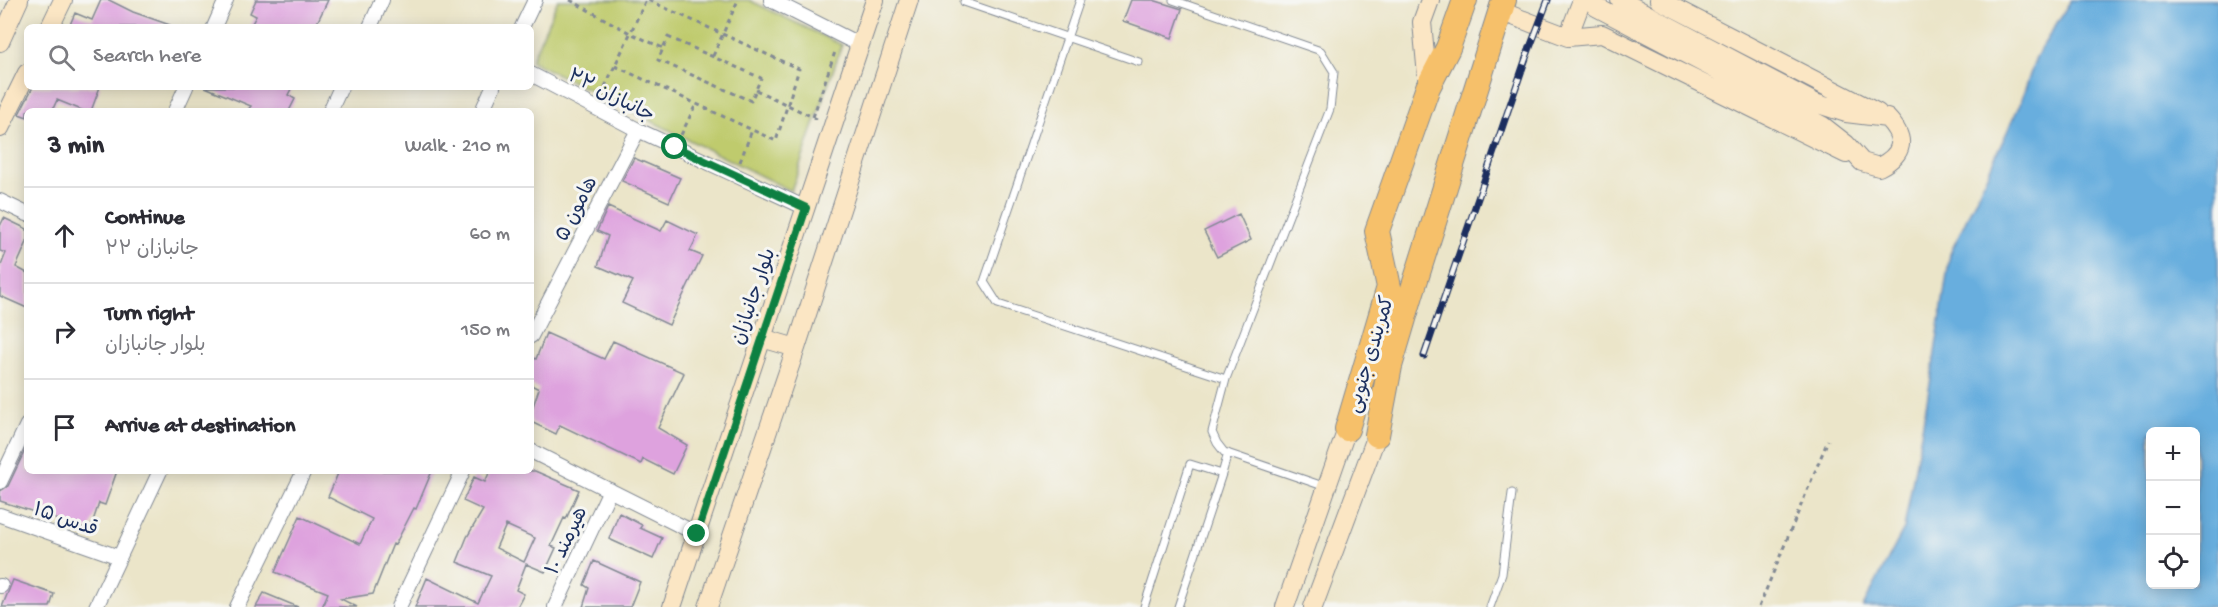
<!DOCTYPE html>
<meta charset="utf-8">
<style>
:root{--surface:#fff;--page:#f2f2f3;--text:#2b2b33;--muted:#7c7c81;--line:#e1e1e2}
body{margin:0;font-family:"Gochi Hand","Playpen Sans Arabic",sans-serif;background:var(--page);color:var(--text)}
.controls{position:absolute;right:18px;bottom:18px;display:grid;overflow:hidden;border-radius:9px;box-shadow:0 3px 15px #0003}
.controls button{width:54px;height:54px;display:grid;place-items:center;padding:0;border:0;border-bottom:2px solid var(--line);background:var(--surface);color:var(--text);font:30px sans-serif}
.stop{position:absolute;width:18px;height:18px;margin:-14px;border:4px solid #0b8043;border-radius:50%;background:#fff}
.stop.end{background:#0b8043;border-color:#fff;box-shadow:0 2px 6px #0008}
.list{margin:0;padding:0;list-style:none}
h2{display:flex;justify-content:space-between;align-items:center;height:78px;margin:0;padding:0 24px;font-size:26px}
h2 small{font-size:20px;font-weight:400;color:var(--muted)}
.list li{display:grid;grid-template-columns:39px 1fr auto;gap:18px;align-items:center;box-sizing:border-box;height:96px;padding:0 24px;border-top:2px solid var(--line)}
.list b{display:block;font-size:22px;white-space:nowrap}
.list p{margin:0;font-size:20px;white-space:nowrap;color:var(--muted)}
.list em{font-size:20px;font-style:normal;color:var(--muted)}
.icon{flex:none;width:33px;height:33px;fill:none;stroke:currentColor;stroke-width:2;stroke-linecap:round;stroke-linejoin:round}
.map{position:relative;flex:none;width:2218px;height:607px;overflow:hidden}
.search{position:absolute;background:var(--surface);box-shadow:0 3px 15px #0003;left:24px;top:24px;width:510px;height:66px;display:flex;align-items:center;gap:15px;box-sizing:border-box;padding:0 21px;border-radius:9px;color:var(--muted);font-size:22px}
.panel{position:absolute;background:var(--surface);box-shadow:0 3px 15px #0003;left:24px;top:108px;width:510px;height:366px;border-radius:9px}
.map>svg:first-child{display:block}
.green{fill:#bfcb6d;stroke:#6d7d66;stroke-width:1.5}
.water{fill:#68aede;stroke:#426e9e;stroke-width:1.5;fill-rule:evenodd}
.building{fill:#dea2de;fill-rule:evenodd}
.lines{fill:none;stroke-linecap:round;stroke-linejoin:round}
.lane-casing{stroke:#838a94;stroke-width:9}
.street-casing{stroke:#838a94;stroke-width:16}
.secondary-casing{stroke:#838a94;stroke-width:20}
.highway-casing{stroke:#838a94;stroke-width:26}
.path{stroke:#838a94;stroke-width:3;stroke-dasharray:4.5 4.5;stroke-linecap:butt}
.lane{stroke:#fff;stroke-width:7}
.street{stroke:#fff;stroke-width:14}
.secondary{stroke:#fbe6c4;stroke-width:18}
.highway{stroke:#f6c06b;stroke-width:24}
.rail-casing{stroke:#1b2f5e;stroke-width:7}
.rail{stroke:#f6f6f2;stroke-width:4.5;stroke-dasharray:14;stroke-linecap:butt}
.route{stroke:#0b8043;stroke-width:8}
.labels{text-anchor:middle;stroke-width:6;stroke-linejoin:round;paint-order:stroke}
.street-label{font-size:20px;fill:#1b2f5e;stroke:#f6f6f2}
</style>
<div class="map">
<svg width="2218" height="607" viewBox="0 0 2218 607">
<rect width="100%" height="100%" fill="#f6f6f2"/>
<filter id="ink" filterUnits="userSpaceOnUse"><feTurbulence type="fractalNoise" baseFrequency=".0167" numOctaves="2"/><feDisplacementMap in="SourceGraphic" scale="12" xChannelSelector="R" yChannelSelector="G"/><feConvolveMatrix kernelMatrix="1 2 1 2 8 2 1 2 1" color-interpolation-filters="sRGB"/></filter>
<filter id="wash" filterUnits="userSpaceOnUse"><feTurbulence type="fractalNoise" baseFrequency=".008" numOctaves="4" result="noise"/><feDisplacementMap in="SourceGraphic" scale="24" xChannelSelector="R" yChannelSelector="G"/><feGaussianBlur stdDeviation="1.35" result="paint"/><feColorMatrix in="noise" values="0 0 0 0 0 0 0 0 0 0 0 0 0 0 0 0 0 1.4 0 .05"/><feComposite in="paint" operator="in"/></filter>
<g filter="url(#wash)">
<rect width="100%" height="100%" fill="#ebe5c9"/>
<!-- green -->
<path class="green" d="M 558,0 L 749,0 L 842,45 L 791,191 L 531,61 Z"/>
<!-- water -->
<path class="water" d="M 2071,0 L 2218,0 L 2218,607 L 1863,607 L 1904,529 L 1932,373 L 1950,254 L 2020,104 L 2036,57 ZM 2150,432 L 2196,432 L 2196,584 L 2150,584 Z"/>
<g id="blocks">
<!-- building -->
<path class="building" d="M 101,0 L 109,0 L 133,12 L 170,25 L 170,27 L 69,27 L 75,13 L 92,20 Z
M 256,0 L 328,0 L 315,27 L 250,27 L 256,16 L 250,13 Z
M 1131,0 L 1153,0 L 1182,9 L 1172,38 L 1123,21 Z
M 33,87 L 100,87 L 91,111 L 84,111 L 57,100 L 52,111 L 27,111 L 27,117 L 19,114 Z
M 205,87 L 292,87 L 288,95 L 295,99 L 289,111 L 247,111 L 251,106 Z
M 634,158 L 680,178 L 669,202 L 622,181 Z
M 608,207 L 661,231 L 667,220 L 698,235 L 690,251 L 702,256 L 669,325 L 622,303 L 633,281 L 598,266 L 608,236 L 597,231 Z
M 1239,214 L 1251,240 L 1217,257 L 1204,231 Z
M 4,218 L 27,229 L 27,242 L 16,267 L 27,273 L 27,308 L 0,296 L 0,268 L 6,253 L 0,251 L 0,226 Z
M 546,333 L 604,359 L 613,341 L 684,373 L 658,428 L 687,445 L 673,474 L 643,459 L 641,464 L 560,425 L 556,434 L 531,422 L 531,412 L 539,389 L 531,385 L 531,357 L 536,359 Z
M 27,446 L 27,471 L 117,471 L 105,505 L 99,503 L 90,530 L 0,501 L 0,491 L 8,486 Z
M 339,471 L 432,471 L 416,509 L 414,508 L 395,545 L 393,544 L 373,594 L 341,599 L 357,607 L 322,607 L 328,593 L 275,572 L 300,516 L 360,544 L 372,519 L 328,497 Z
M 490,471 L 535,471 L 579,490 L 566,519 L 564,518 L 551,546 L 556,548 L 545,572 L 526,564 L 516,590 L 524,594 L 517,607 L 415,607 L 427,578 L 478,603 L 491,576 L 457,562 L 467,537 L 483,510 L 463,501 L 474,477 L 485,482 ZM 506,525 L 535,538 L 524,562 L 496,548 Z
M 619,513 L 642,525 L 640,528 L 662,538 L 653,559 L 609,539 Z
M 594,561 L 640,582 L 630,607 L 583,607 L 589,588 L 584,585 Z
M 13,580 L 54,594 L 50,607 L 2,607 Z
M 264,593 L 298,607 L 256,607 Z"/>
</g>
</g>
<g filter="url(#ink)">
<use href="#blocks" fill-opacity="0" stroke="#838a94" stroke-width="1.5"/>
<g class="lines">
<!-- lane casing -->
<g class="lane-casing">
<path id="lane" d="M 1080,0 L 984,282 L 998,304 L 1226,379
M 1173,0 L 1321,51 L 1334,72 L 1330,109 L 1226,379 L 1212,432 L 1217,443 L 1224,452 L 1326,487
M 964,2 L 1139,62
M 1222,474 L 1228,453
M 1144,607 L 1190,464 L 1222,474 L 1178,607
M 1490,607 L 1502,574 L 1512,493"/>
</g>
<!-- street casing -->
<g class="street-casing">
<path id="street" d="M 771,0 L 860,45
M 214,27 L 226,0
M 370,27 L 382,0
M 522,27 L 535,0
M 531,74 L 638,130 L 806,208
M 175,111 L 186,87
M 330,111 L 341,87
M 482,111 L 493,87
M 0,201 L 27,214
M 531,336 L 638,130
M 531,451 L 697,534
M 0,482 L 27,425
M 0,515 L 119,557
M 0,586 L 1,586
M 96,607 L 160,471
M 237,607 L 304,471
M 399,607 L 463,471
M 555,607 L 610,490"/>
</g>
<!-- secondary casing -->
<g class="secondary-casing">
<path id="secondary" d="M 1659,0 L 1878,113
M 1596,7 L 1823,126 L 1846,144 L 1862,162 L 1879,167 C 1904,154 1907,139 1887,118 L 1846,113 L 1815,103 L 1620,0
M 1500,11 L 1568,37 L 1602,34 L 1846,154
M 50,27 L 63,0
M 1568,37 L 1582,0
M 0,42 L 19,0
M 1428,87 L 1422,22 L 1430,0
M 0,128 L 27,73
M 762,338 L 796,348
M 672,607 L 875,0
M 708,607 L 796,348 L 909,0
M 1285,607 L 1347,429
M 1313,607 L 1377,435"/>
</g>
<!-- highway casing -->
<g class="highway-casing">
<path id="highway" d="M 1347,429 L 1389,287 L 1377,231 L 1428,87 L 1448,48 L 1465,0
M 1377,435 L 1390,366 L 1411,295 L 1504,0"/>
</g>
<!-- path -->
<path class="path" d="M 570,0 L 630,33 L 663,48
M 668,37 L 761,78 L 751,101 L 658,60 Z
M 713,56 L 738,0
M 615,66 L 776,141 L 799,69 L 648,0
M 756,90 L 819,120
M 601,95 L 646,0
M 813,117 L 836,49
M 681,135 L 696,104
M 740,162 L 752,130
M 1759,607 L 1828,440"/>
<!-- lane -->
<use href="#lane" class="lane"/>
<!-- street -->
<use href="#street" class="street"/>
<!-- secondary -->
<use href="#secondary" class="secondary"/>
<!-- highway -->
<use href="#highway" class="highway"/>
<!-- rail casing -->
<g class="rail-casing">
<path id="rail" d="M 1424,356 L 1526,58 L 1548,0"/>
</g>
<!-- rail -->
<use href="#rail" class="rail"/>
</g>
</g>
<g class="lines" filter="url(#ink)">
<!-- route -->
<path class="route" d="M 675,147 L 806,208 L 697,534"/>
</g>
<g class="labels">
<!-- street labels -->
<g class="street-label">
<text transform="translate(612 94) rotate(27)" y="7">جانبازان ۲۲</text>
<text transform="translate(575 208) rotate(-63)" y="7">هامون ۵</text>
<text transform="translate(752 296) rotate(-71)" y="7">بلوار جانبازان</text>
<text transform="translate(1369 354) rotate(-73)" y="7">کمربندی جنوبی</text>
<text transform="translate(66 518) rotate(19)" y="7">قدس ۱۵</text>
<text transform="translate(565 540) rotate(-65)" y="7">هیرمند ۱۰</text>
</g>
</g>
</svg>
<div class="controls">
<button>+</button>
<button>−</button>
<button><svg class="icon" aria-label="locate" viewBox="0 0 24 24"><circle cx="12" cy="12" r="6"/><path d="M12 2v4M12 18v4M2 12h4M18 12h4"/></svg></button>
</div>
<div class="stop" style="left:675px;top:147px"></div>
<div class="stop end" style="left:697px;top:534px"></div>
<div class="search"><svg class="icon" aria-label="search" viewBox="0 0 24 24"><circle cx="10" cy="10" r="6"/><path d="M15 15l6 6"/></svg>Search here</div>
<section class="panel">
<h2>3 min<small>Walk · 210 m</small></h2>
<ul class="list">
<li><svg class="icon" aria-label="ahead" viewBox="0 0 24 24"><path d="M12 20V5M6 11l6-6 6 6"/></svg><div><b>Continue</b><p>جانبازان ۲۲</p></div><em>60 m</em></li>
<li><svg class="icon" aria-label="right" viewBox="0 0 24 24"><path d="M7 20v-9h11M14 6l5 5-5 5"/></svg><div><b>Turn right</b><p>بلوار جانبازان</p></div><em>150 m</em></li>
<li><svg class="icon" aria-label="arrive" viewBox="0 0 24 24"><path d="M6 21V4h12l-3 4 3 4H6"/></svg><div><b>Arrive at destination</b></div></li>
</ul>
</section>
</div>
